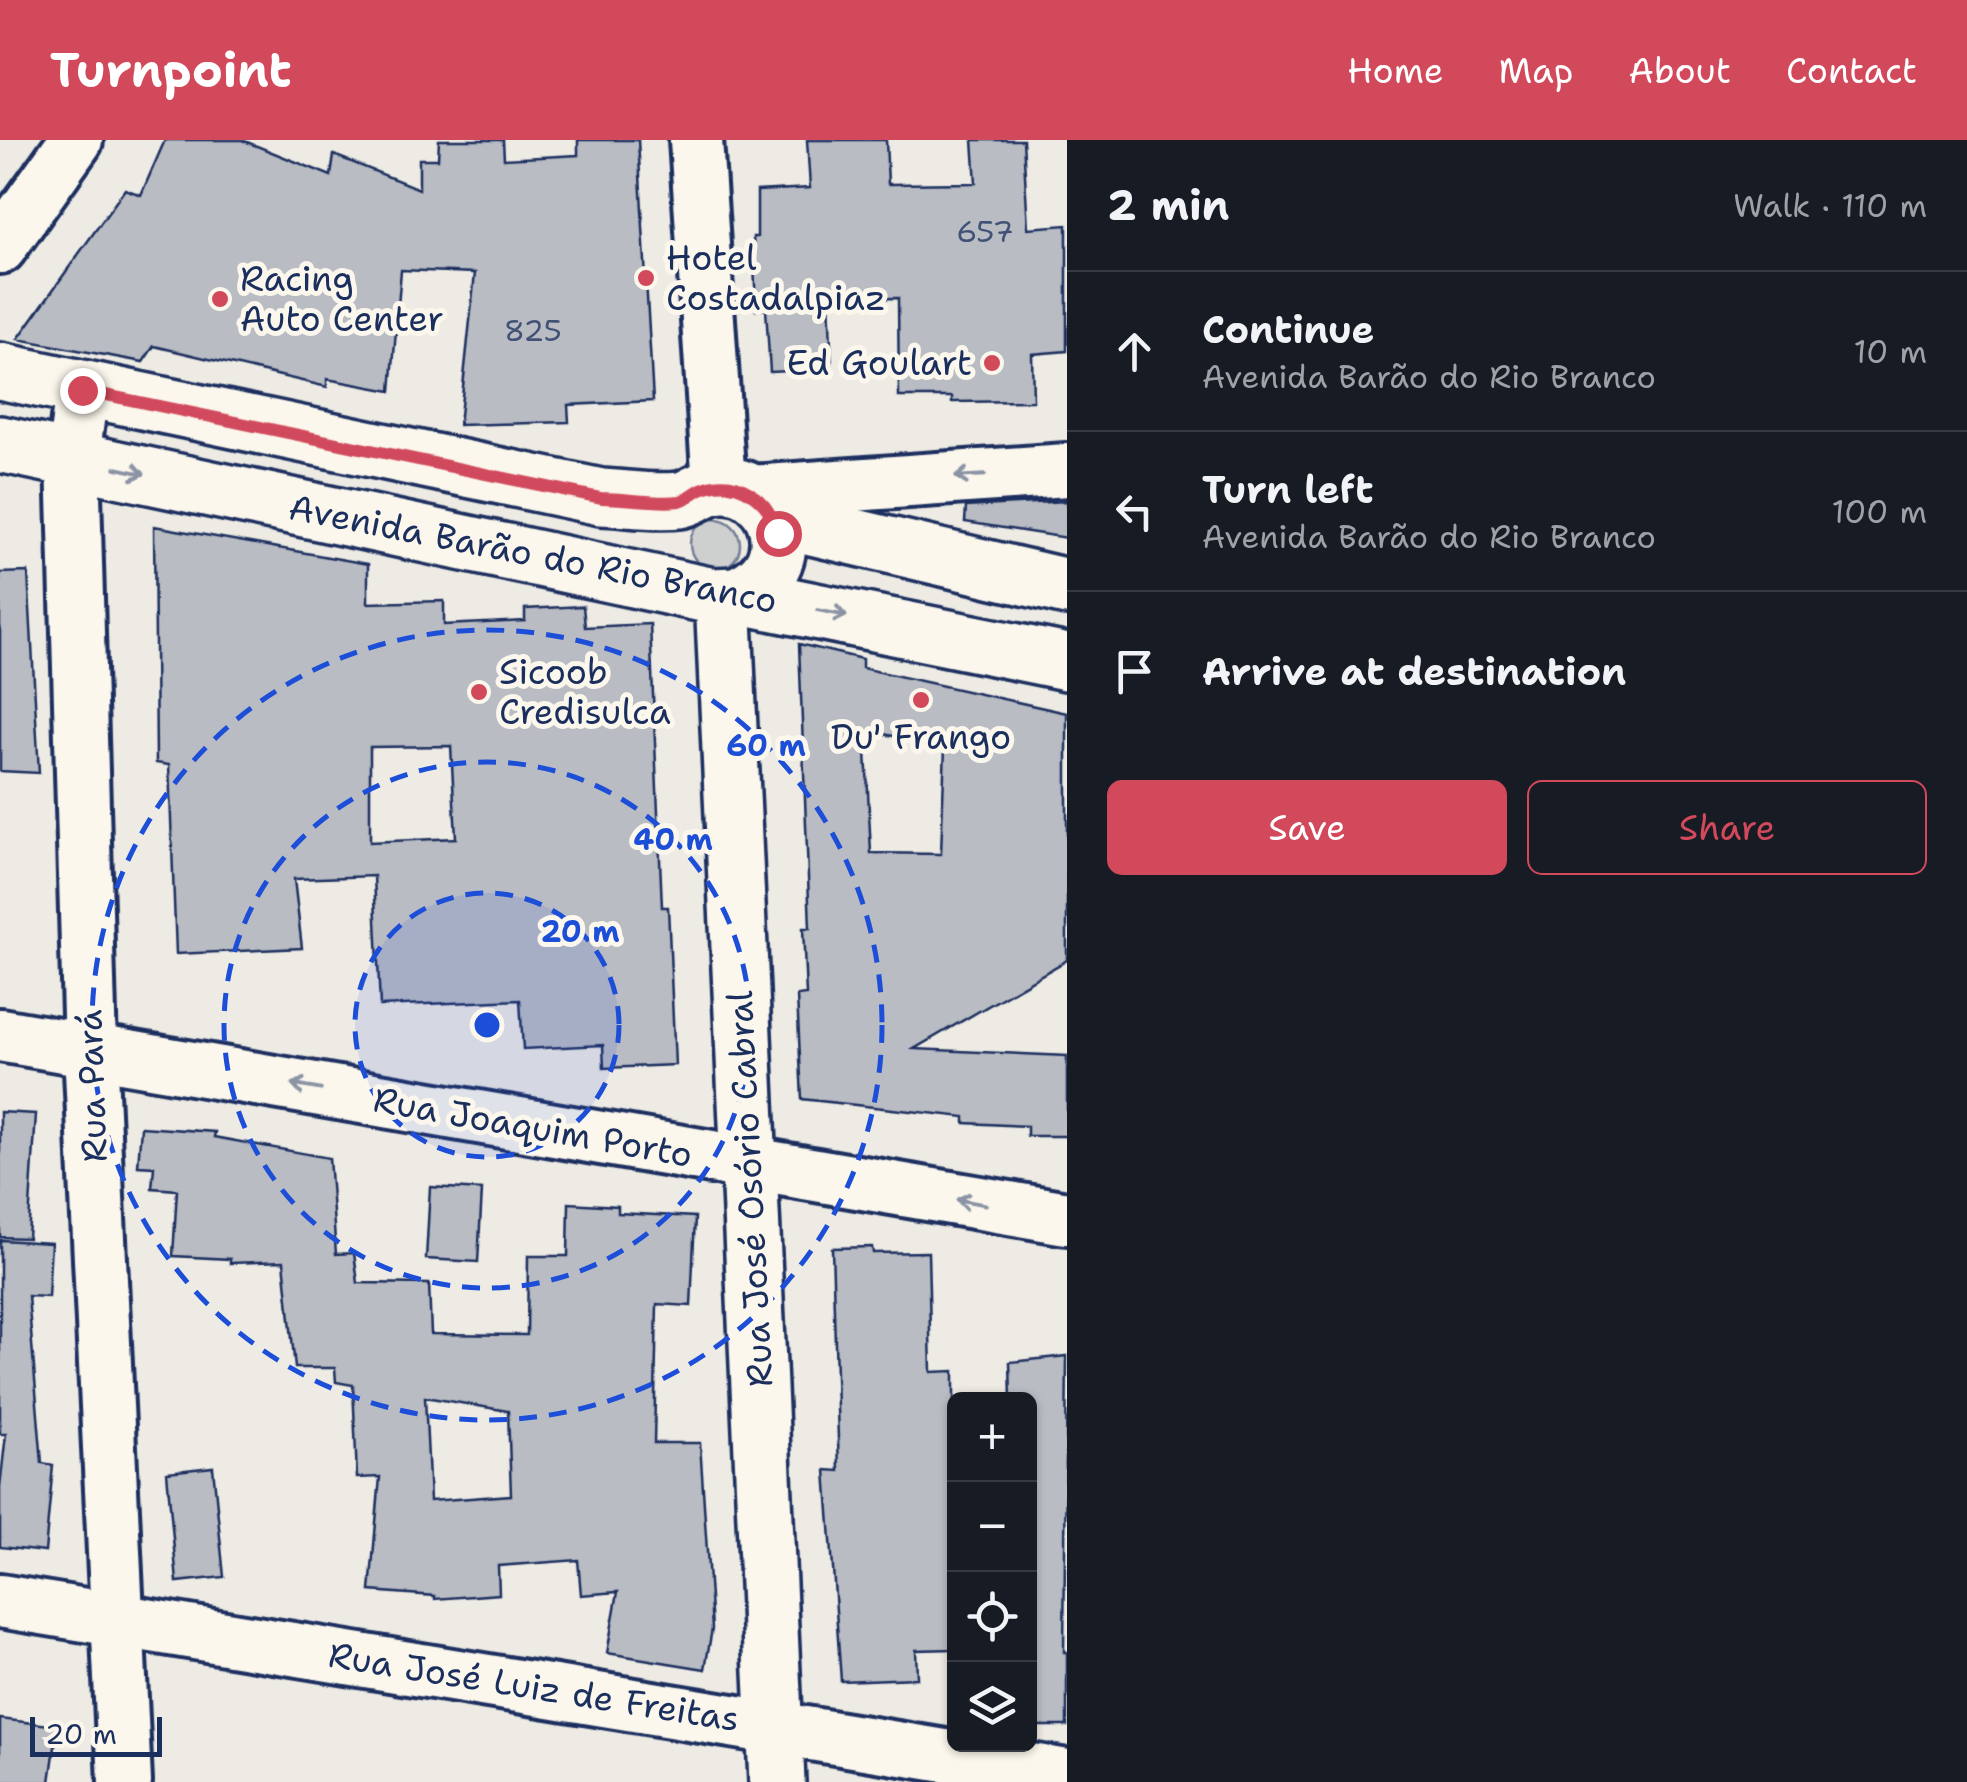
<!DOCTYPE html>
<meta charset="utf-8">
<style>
:root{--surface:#171b24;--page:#242831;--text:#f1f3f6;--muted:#9ea1a6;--line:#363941;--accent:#d1495b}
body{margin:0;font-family:"Shantell Sans",sans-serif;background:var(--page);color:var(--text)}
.controls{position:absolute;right:30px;bottom:30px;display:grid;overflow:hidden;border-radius:15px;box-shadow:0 2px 8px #0004}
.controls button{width:90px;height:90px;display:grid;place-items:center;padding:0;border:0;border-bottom:2px solid var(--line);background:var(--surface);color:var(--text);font:50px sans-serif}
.scale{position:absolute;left:30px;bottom:25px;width:132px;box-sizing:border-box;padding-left:10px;border:5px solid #1b2f5e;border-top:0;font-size:28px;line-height:35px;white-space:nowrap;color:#1b2f5e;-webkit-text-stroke:8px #fbf7ec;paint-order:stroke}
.stop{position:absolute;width:30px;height:30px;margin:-22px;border:8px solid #d1495b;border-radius:50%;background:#fff}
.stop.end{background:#d1495b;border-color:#fff;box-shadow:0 2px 10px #0008}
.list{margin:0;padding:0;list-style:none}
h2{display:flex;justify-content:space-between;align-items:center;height:130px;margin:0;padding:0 40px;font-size:42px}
h2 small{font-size:32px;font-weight:400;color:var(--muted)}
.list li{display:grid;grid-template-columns:65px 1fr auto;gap:30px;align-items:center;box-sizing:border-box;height:160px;padding:0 40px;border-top:2px solid var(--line)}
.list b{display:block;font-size:38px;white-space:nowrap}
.list p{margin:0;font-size:32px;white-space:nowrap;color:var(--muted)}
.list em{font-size:32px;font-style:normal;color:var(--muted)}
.actions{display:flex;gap:20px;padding:30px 40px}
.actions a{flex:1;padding:22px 0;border:2px solid var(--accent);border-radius:15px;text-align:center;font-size:35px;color:var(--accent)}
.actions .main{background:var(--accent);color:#fff}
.icon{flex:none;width:55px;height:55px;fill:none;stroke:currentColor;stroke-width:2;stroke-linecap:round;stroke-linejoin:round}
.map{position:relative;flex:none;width:1067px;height:1642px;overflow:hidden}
header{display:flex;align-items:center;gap:60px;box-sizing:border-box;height:140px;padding:0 50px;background:var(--accent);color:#fff}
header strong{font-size:48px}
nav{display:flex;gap:55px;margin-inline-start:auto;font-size:35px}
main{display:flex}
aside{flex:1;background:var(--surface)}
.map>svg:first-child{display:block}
.green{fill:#cecfcf;stroke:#747f96;stroke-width:2.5}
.building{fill:#b9bcc3;stroke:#1b2f5e;stroke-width:2.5;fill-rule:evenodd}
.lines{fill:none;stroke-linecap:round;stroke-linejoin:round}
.minor-casing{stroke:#1b2f5e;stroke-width:60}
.tertiary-casing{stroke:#1b2f5e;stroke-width:62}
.secondary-casing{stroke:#1b2f5e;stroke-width:62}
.minor{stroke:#fbf7ec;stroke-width:52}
.tertiary{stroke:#fbf7ec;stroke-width:55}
.secondary{stroke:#fbf7ec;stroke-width:55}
.oneway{stroke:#8b93a5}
.route{stroke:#d1495b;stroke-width:12}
.ring{fill:none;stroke:#1d4ed8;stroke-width:5;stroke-dasharray:18 12}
.poi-dot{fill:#d1495b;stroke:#fbf7ec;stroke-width:4}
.labels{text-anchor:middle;stroke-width:10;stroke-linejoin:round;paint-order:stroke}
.number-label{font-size:30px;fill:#425277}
.poi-label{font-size:35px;fill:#1b2f5e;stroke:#fbf7ec;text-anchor:start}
.street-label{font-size:35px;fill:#1b2f5e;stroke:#fbf7ec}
.centre{fill:#1d4ed8;stroke:#fbf7ec;stroke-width:5}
.ring-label{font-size:30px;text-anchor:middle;font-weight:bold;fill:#1d4ed8;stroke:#fbf7ec;stroke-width:10;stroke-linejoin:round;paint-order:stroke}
</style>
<header>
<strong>Turnpoint</strong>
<nav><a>Home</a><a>Map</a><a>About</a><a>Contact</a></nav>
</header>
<main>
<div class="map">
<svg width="1067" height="1642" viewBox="0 0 1067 1642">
<rect width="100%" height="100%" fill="#eeebe4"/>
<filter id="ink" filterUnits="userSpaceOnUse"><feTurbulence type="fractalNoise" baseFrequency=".01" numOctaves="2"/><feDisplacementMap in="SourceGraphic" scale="20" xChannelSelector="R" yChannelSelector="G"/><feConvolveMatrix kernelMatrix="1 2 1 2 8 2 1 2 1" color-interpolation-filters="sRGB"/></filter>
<g filter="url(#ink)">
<!-- green -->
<path class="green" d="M690 404a25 25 0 1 1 50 0a25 25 0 1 1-50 0Z"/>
<!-- building -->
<path class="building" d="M 165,0 L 242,0 L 331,36 L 334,15 L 419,49 L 419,19 L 438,19 L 439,0 L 503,0 L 504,19 L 578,15 L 578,0 L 638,0 L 653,261 L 568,265 L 569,282 L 459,285 L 475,133 L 401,130 L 391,251 L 327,239 L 327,247 L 154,206 L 143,222 L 18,199 L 125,49 L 141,55 Z
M 807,0 L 886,0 L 888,44 L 976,43 L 973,0 L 1023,0 L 1028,88 L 1067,85 L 1067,211 L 1032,214 L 1033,261 L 952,262 L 952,257 L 899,257 L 898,158 L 829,159 L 832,229 L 770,232 L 766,169 L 756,170 L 753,97 L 757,97 L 757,51 L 810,48 Z
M 1067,361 L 1067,398 L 965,382 L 966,367 Z
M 154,386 L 368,424 L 368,463 L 444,461 L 444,485 L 525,481 L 525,469 L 583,466 L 585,487 L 650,484 L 662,767 L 668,767 L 675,925 L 604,928 L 603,905 L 523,909 L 520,860 L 380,866 L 374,736 L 294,739 L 302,808 L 176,814 L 169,625 L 156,623 ZM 451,606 L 456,698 L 370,702 L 370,607 Z
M 28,432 L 39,633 L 0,631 L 0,433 Z
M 799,504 L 862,519 L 862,528 L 1067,573 L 1067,820 L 914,909 L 1067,916 L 1067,996 L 1027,996 L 1027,986 L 965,983 L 965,977 L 802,959 L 797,856 L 806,855 L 803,788 L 810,788 ZM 865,590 L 945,607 L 941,714 L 871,713 Z
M 0,972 L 36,974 L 28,1098 L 0,1097 Z
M 141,987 L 215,992 L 214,997 L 329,1018 L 336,1114 L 354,1113 L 358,1143 L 429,1144 L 431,1194 L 527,1195 L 528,1116 L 568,1116 L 569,1063 L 618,1066 L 618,1073 L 695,1077 L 691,1166 L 657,1164 L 654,1303 L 700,1303 L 712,1489 L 705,1529 L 607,1513 L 618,1452 L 581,1455 L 578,1420 L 498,1426 L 499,1454 L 435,1459 L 435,1456 L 370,1451 L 380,1337 L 357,1338 L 353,1245 L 336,1242 L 335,1228 L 295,1228 L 284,1121 L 230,1123 L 230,1119 L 173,1116 L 177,1050 L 152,1048 L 154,1027 L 138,1026 ZM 425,1257 L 508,1271 L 511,1355 L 430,1361 Z
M 430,1047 L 482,1050 L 478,1122 L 426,1119 Z
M 0,1100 L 51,1103 L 48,1157 L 28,1156 L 42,1323 L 53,1325 L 45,1412 L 0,1407 L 0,1347 L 6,1294 L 0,1294 Z
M 872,1107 L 873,1113 L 928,1112 L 931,1232 L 954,1231 L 954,1509 L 916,1510 L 917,1538 L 841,1541 L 826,1330 L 839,1331 L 832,1108 Z
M 1067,1216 L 1064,1512 L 1067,1512 L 1067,1586 L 1030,1586 L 1030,1260 L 1011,1260 L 1010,1222 Z
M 213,1327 L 224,1437 L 177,1442 L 167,1332 Z
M 0,1579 L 58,1586 L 50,1642 L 0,1642 Z"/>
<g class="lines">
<!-- minor casing -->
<g class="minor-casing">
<path id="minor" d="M 696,0 L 719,345
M 0,107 L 76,0
M 82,249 L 73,319 L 90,910 L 125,1642
M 751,352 L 1067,330
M 0,895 L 1067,1078
M 0,1461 L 1067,1636"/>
</g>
<!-- tertiary casing -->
<g class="tertiary-casing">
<path id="tertiary" d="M 723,456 L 777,1642"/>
</g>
<!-- secondary casing -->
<g class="secondary-casing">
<path id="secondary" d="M 0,231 L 601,357 C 626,358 654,363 679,360 C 690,359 701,349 714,346 C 749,339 780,369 778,404 C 777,430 759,446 736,455
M 0,304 L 713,456 L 736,455 L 1067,522
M 774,378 L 1067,447"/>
</g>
<!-- minor -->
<use href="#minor" class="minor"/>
<!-- tertiary -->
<use href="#tertiary" class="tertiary"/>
<!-- secondary -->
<use href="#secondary" class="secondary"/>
</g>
<!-- one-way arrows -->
<defs><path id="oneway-shaft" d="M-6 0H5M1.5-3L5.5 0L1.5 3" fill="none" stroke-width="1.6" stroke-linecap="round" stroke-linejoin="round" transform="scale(2.5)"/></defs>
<g class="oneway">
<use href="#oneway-shaft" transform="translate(130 331) rotate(12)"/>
<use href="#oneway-shaft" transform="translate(970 336) rotate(177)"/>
<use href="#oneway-shaft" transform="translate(832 473) rotate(11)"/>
<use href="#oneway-shaft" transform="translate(306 947) rotate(-170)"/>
<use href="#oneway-shaft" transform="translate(971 1062) rotate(-170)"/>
</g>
</g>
<g class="lines" filter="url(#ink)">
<!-- route -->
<path class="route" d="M 82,250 L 601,358 C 626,358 656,364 680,361 C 688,359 693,353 701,349 C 737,334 769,359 778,393"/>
</g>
<!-- distance rings -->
<circle cx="487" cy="885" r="132" fill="#1d4ed8" fill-opacity=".12"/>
<g class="ring">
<circle cx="487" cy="885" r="132"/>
<circle cx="487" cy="885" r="263"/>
<circle cx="487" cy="885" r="395"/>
</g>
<!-- markers -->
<g class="poi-dot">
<circle cx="646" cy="138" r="10"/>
<circle cx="220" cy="159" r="10"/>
<circle cx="992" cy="223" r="10"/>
<circle cx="479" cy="552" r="10"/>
<circle cx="921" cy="560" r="10"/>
</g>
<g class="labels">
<!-- number labels -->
<g class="number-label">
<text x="985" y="102">657</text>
<text x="533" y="201">825</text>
</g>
<!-- poi labels -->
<g class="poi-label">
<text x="666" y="130">Hotel<tspan x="666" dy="40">Costadalpiaz</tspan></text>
<text x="240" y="151">Racing<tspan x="240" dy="40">Auto Center</tspan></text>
<text x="972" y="235" text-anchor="end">Ed Goulart</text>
<text x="499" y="544">Sicoob<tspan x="499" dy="40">Credisulca</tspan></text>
<text x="921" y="609" text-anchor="middle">Du' Frango</text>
</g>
<!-- street labels -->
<g class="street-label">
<text transform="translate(533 414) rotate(11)" y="12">Avenida Barão do Rio Branco</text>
<text transform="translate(92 946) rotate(-92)" y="12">Rua Pará</text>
<text transform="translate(533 987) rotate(10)" y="12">Rua Joaquim Porto</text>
<text transform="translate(750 1049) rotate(-93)" y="12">Rua José Osório Cabral</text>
<text transform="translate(534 1547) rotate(9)" y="12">Rua José Luiz de Freitas</text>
</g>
</g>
<circle cx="487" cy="885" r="15" class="centre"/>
<g class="ring-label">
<text x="766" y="616">60 m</text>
<text x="673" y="710">40 m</text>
<text x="580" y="802">20 m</text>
</g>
</svg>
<div class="controls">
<button>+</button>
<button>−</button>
<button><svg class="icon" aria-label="locate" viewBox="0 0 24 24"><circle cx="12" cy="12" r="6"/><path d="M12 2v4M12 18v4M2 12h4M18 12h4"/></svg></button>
<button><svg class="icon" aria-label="layers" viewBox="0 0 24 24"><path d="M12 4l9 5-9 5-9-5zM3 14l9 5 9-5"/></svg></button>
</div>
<div class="scale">20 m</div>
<div class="stop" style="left:778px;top:393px"></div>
<div class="stop end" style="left:82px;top:250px"></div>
</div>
<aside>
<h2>2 min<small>Walk · 110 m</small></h2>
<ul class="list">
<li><svg class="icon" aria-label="ahead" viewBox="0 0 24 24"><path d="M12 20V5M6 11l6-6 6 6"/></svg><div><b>Continue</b><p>Avenida Barão do Rio Branco</p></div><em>10 m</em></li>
<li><svg class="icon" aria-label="left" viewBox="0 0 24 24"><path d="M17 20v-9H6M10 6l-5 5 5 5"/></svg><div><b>Turn left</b><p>Avenida Barão do Rio Branco</p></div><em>100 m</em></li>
<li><svg class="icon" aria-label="arrive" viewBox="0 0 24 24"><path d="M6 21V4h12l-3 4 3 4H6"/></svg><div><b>Arrive at destination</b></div></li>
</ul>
<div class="actions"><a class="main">Save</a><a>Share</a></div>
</aside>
</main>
